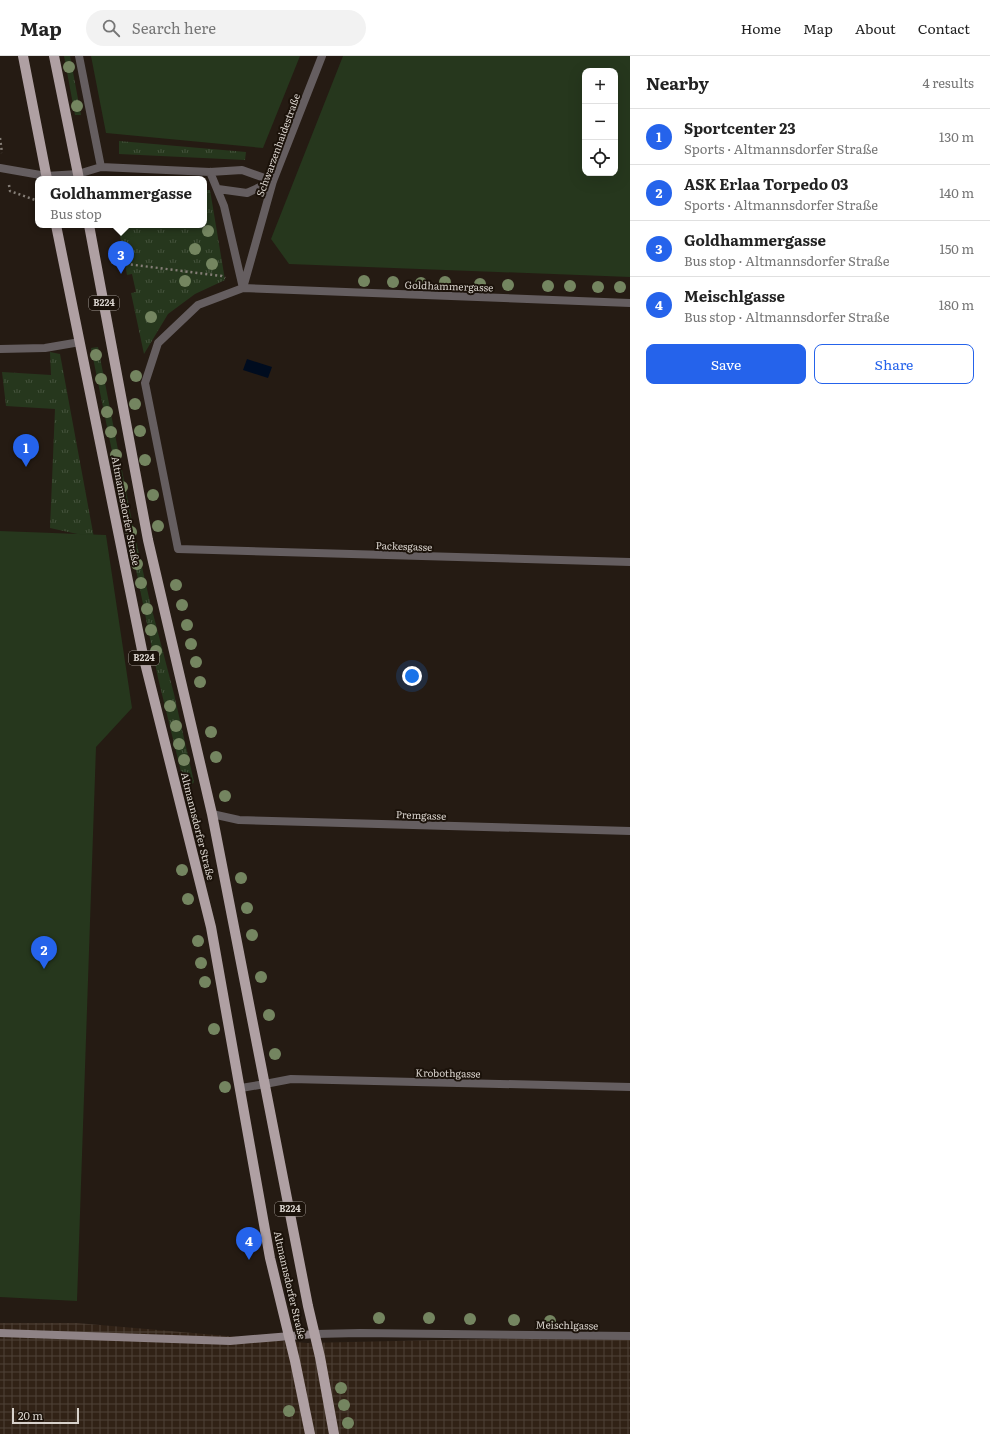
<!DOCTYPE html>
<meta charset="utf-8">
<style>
:root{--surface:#fff;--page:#f2f2f2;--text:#222;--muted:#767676;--line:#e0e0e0;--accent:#2563eb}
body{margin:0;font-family:Literata,serif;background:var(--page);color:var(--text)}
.controls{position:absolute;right:12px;top:12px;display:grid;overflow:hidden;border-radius:8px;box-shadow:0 4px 16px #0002}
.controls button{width:36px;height:36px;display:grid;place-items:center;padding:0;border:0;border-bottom:1px solid var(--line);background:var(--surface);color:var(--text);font:20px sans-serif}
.scale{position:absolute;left:12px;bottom:10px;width:67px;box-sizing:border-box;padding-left:4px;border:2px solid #d8d2cc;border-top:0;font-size:11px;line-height:14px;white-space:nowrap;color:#d8d2cc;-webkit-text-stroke:3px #1b120a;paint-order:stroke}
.you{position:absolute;left:412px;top:620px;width:14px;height:14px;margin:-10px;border:3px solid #fff;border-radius:50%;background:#1a73e8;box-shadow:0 0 0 6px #1a73e833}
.badge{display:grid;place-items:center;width:26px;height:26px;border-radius:50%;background:var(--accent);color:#fff;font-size:13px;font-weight:700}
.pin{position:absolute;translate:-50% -33px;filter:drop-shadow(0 1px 2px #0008)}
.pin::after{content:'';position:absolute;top:21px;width:14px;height:12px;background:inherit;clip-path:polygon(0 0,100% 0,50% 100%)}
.popup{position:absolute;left:35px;top:120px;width:172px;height:52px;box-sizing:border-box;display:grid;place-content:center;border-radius:8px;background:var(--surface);filter:drop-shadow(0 1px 3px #0005);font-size:13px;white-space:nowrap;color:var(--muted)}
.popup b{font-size:15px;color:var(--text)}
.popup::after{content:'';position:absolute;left:50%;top:100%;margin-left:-8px;border:8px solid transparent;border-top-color:var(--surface)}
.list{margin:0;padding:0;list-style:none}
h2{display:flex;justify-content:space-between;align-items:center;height:52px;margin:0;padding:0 16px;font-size:17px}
h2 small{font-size:13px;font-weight:400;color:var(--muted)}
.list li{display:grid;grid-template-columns:26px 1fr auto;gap:12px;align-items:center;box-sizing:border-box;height:56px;padding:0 16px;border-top:1px solid var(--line)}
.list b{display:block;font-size:15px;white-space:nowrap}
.list p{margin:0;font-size:13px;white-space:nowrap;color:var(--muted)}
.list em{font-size:13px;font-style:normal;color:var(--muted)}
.actions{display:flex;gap:8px;padding:12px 16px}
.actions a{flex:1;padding:9px 0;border:1px solid var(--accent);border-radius:8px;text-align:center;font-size:14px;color:var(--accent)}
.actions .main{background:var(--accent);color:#fff}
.icon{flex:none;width:22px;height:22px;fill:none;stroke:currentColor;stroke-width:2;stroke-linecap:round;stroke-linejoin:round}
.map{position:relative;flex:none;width:630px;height:1378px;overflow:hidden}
header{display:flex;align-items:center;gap:24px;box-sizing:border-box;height:56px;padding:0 20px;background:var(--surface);border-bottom:1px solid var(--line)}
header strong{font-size:19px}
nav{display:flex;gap:22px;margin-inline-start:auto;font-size:14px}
.search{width:280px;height:36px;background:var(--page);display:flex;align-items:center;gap:10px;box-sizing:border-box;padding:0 14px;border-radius:22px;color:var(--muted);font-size:15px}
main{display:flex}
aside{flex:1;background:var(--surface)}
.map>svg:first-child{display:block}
.industrial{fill:url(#industrial-grid)}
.grass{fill:url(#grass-tufts)}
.green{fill:#26371d;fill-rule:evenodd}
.water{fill:#000c1f}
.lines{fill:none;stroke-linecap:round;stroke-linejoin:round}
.path{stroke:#857e77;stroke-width:2.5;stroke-dasharray:2 3;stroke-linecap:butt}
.lane{stroke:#655e60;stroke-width:8}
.street{stroke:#655e60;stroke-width:8}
.secondary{stroke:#8f8386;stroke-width:8}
.primary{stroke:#afa0a3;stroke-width:10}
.tree{fill:#748560}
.labels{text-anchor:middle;stroke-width:4;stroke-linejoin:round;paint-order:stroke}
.shield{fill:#1b120a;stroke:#9f9892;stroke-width:1}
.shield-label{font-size:9px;font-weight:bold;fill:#d8d2cc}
.street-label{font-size:10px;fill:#d8d2cc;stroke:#1b120a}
</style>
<header>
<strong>Map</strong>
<div class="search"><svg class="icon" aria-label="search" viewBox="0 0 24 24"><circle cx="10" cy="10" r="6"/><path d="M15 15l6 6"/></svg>Search here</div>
<nav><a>Home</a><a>Map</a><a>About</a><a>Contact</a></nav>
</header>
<main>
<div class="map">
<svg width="630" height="1378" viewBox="0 0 630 1378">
<defs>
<pattern id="industrial-grid" width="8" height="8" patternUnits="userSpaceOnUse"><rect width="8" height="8" fill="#312216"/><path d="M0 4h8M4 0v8" fill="none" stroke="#4e4137"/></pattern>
<pattern id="grass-tufts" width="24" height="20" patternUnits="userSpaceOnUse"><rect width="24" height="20" fill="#26371d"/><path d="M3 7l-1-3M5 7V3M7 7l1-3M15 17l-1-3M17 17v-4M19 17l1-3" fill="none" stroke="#45533d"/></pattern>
</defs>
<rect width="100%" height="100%" fill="#251b13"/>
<!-- industrial -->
<path class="industrial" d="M 0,1267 L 77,1267 L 307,1287 L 630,1280 L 630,1378 L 0,1378 Z"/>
<!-- grass -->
<path class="grass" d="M 64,0 L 70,0 L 81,59 L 75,59 Z
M 119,85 L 246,96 L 245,104 L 119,98 Z
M 204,134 L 210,134 L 225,224 L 195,238 L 168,258 L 144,298 L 131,237 L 136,236 L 132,218 L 127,219 L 118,169 L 204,169 Z
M 98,291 L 134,476 L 150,546 L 174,638 L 194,726 L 190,731 L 184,728 L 158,622 L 91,292 Z
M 50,296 L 60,298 L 126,655 L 82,479 L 50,472 L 55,353 L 6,350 L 2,316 L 51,319 Z"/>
<!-- green -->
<path class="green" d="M 91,0 L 300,0 L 263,92 L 106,77 Z
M 343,0 L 630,0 L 630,221 L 289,208 L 271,183 ZM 585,15 L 615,15 L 615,117 L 585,117 Z
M 0,475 L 106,479 L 132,652 L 96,691 L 77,1245 L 0,1241 Z"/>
<!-- water -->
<path class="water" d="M 247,303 L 272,311 L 268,322 L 243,314 Z"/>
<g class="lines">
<!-- path -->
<path class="path" d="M 0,82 L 2,97
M 9,129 L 10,135 L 38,145
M 111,206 L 222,220 L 225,222"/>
<!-- lane -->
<path class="lane" d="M 0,293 L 45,292 L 80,286
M 241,1032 L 265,1028"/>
<!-- street -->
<path class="street" d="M 79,0 L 101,111
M 0,112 L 46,120 L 78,118 L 101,111 L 210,116 L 242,114 L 273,125
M 210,116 L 224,150 L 243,232
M 218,133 L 247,137 L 273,125
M 243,232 L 273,125 L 322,0
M 630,247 L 243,232 L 198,249 L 158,287 L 145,327 L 178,493 L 630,506
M 212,758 L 239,764 L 630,775
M 265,1028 L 291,1023 L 630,1031
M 315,1278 L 360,1277 L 630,1280"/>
<!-- secondary -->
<path class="secondary" d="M 0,1277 L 230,1285 L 315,1278"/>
<!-- primary -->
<path class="primary" d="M 23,0 L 47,123
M 54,0 L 79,123
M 56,169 L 143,599 L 211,871 L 270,1202 L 295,1305 L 310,1378
M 89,169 L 148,484 L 212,758 L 308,1250 L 320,1301 L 334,1378"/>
</g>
<!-- trees -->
<g class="tree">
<circle cx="69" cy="11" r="6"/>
<circle cx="77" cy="50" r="6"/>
<circle cx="208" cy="175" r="6"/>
<circle cx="195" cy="193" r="6"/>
<circle cx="212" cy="208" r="6"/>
<circle cx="185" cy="225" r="6"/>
<circle cx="364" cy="225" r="6"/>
<circle cx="393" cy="226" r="6"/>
<circle cx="445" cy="226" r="6"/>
<circle cx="421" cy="227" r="6"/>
<circle cx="480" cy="228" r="6"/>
<circle cx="508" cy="229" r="6"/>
<circle cx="548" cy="230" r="6"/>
<circle cx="570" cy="230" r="6"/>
<circle cx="598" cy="231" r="6"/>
<circle cx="620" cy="231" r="6"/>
<circle cx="151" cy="261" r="6"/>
<circle cx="96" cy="299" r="6"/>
<circle cx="136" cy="320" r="6"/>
<circle cx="101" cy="323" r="6"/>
<circle cx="135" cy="348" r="6"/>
<circle cx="107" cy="356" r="6"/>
<circle cx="140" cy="375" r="6"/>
<circle cx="111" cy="376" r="6"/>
<circle cx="116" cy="399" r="6"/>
<circle cx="145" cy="404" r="6"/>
<circle cx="122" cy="431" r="6"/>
<circle cx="153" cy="439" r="6"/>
<circle cx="158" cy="470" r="6"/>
<circle cx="131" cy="476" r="6"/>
<circle cx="137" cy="508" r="6"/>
<circle cx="141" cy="527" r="6"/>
<circle cx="176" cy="529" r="6"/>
<circle cx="182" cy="549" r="6"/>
<circle cx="147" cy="553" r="6"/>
<circle cx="187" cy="569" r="6"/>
<circle cx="151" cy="574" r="6"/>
<circle cx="191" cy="588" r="6"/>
<circle cx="156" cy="595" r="6"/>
<circle cx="196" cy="606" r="6"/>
<circle cx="200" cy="626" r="6"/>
<circle cx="170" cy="650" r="6"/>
<circle cx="176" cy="670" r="6"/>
<circle cx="211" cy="676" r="6"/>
<circle cx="179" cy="688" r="6"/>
<circle cx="216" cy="701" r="6"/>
<circle cx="184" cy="704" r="6"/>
<circle cx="225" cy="740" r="6"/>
<circle cx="182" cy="814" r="6"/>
<circle cx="241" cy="822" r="6"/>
<circle cx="188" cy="843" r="6"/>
<circle cx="247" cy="852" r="6"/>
<circle cx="252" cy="879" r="6"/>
<circle cx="198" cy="885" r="6"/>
<circle cx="201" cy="907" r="6"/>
<circle cx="261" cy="921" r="6"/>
<circle cx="205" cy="926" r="6"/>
<circle cx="269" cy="959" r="6"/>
<circle cx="214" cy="973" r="6"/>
<circle cx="275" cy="998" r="6"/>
<circle cx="225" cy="1031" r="6"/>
<circle cx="379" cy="1262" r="6"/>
<circle cx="429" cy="1262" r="6"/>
<circle cx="470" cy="1263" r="6"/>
<circle cx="514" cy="1264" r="6"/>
<circle cx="550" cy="1265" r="6"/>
<circle cx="341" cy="1332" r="6"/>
<circle cx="344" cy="1349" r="6"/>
<circle cx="289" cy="1355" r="6"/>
<circle cx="348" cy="1367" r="6"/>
</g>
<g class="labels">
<!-- shield labels -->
<g class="shield">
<rect x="89" y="240" width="30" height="14" rx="3"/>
<rect x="129" y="595" width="30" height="14" rx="3"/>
<rect x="275" y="1146" width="30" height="14" rx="3"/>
</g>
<g class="shield-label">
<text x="104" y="250">B224</text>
<text x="144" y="605">B224</text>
<text x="290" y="1156">B224</text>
</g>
<!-- street labels -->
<g class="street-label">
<text transform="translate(278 89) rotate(-70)" y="4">Schwarzenhaidestraße</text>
<text transform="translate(449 230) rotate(2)" y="4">Goldhammergasse</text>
<text transform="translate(126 455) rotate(79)" y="4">Altmannsdorfer Straße</text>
<text transform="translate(404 490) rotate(2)" y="4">Packesgasse</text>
<text transform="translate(421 759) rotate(2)" y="4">Premgasse</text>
<text transform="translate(198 770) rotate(76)" y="4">Altmannsdorfer Straße</text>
<text transform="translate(448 1017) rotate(1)" y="4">Krobothgasse</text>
<text transform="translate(290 1229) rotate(77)" y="4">Altmannsdorfer Straße</text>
<text transform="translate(567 1269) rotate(1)" y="4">Meischlgasse</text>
</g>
</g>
</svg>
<div class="controls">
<button>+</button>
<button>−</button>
<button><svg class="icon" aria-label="locate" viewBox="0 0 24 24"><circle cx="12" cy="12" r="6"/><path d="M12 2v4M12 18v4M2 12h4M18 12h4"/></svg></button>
</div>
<div class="scale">20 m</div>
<div class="you"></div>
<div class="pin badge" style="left:26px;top:411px">1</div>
<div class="pin badge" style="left:44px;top:913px">2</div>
<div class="pin badge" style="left:121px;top:218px">3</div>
<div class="popup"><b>Goldhammergasse</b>Bus stop</div>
<div class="pin badge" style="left:249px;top:1204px">4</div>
</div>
<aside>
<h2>Nearby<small>4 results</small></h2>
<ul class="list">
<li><span class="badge">1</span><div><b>Sportcenter 23</b><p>Sports · Altmannsdorfer Straße</p></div><em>130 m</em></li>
<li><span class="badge">2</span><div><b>ASK Erlaa Torpedo 03</b><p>Sports · Altmannsdorfer Straße</p></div><em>140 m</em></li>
<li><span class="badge">3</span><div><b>Goldhammergasse</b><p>Bus stop · Altmannsdorfer Straße</p></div><em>150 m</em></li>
<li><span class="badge">4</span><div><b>Meischlgasse</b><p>Bus stop · Altmannsdorfer Straße</p></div><em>180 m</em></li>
</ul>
<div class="actions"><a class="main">Save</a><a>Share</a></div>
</aside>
</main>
